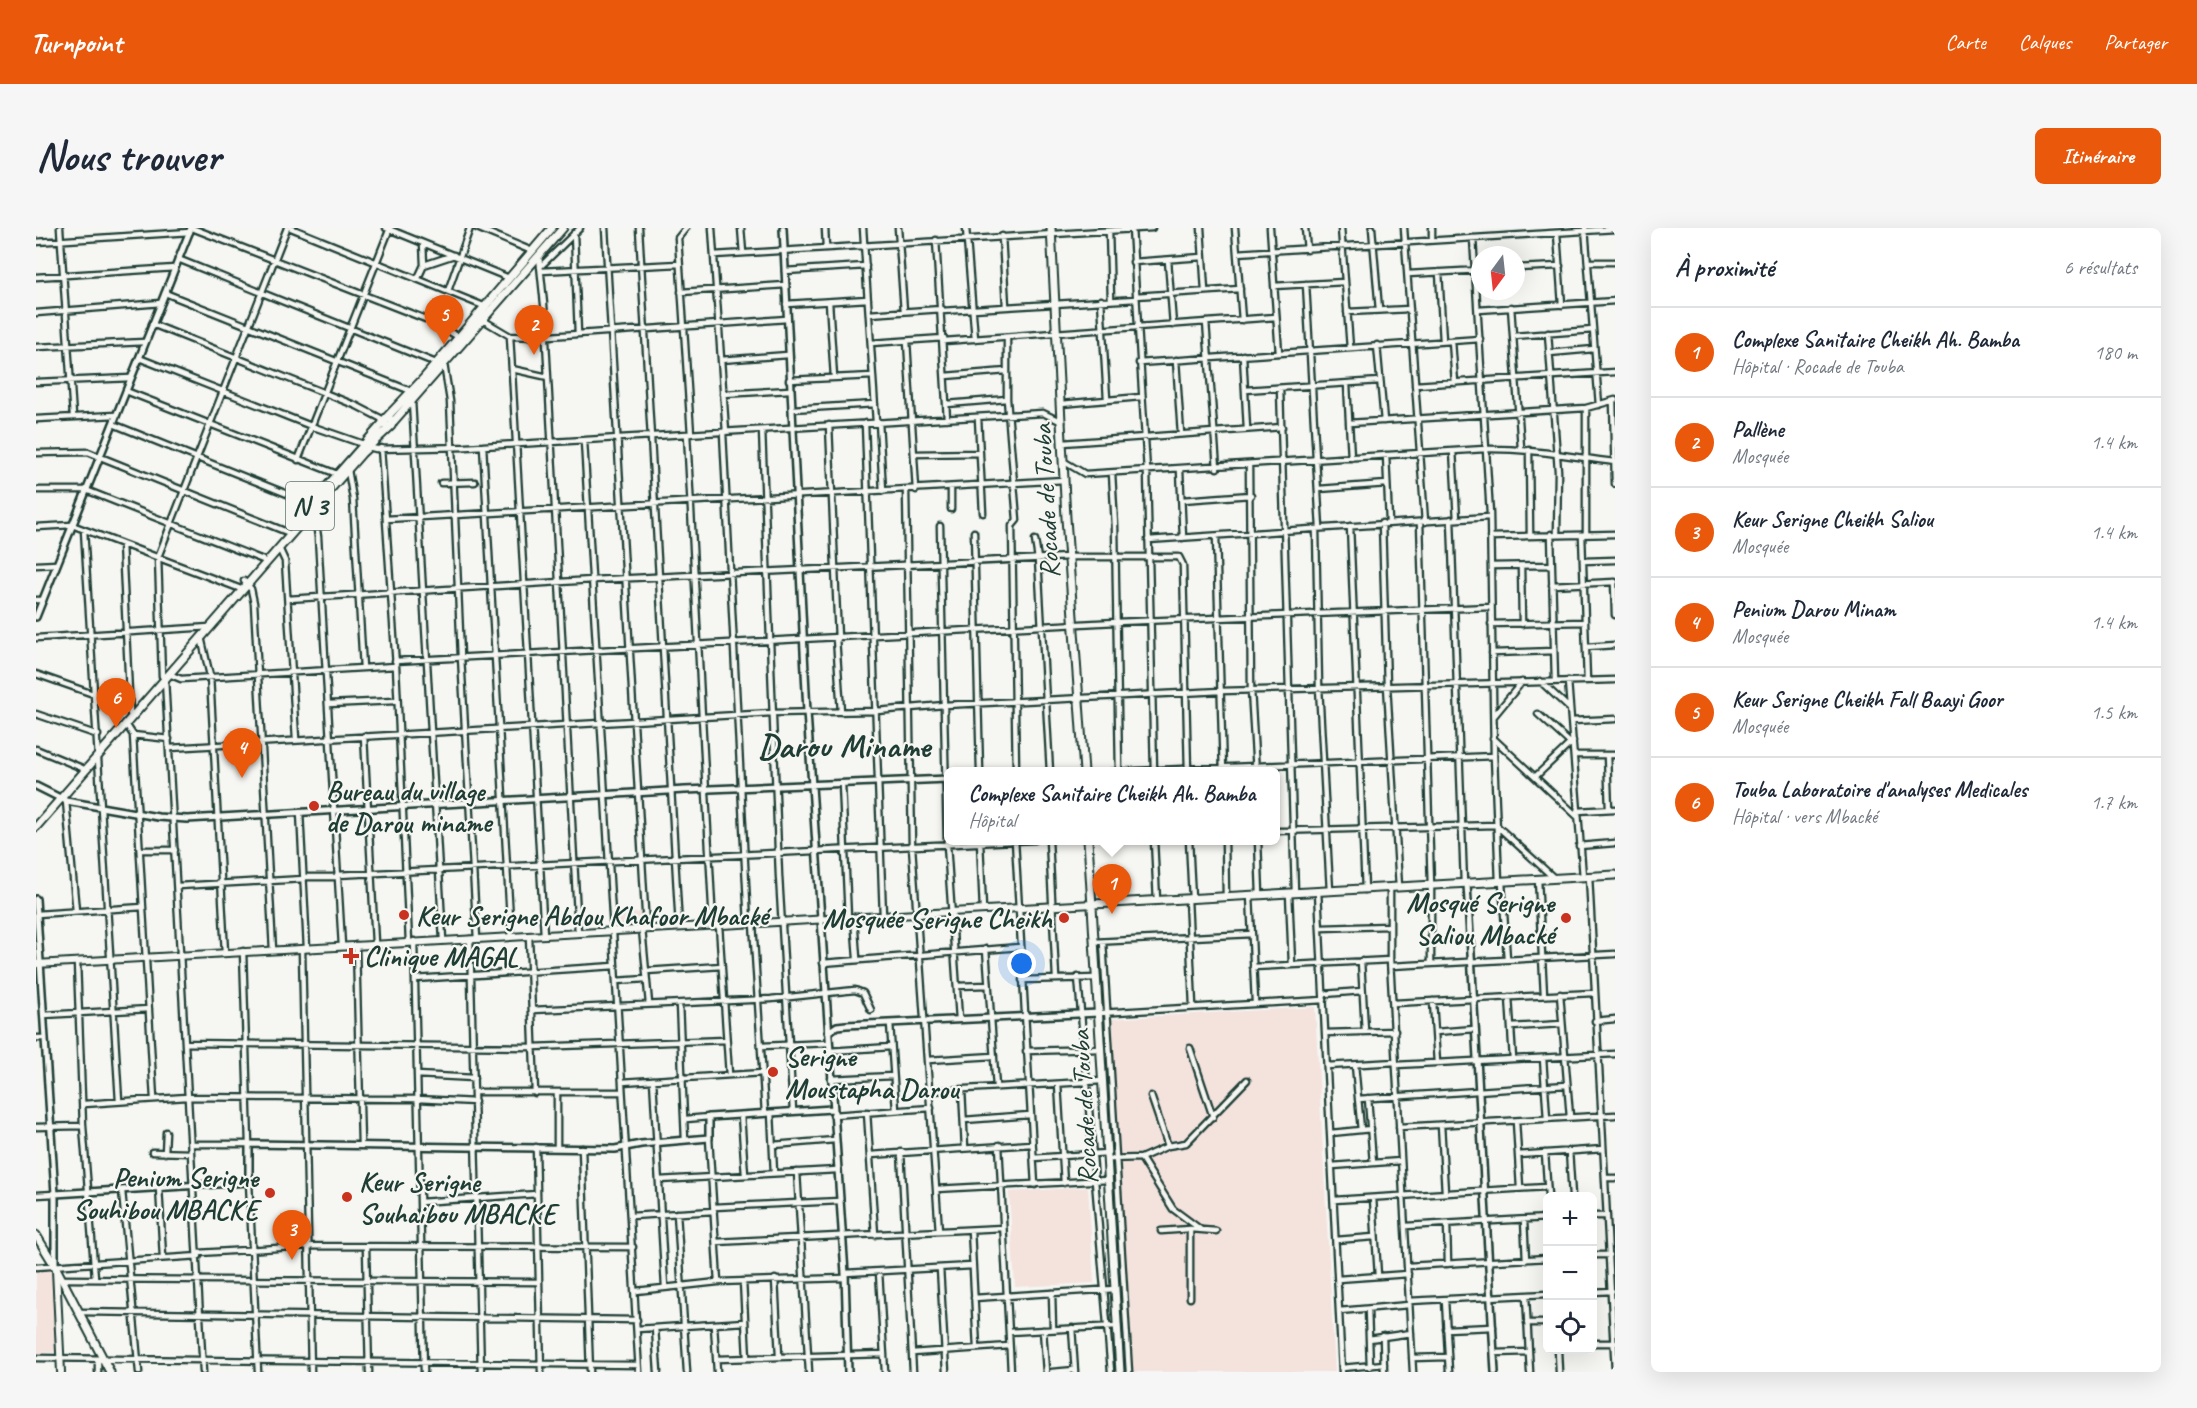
<!DOCTYPE html>
<html lang="fr">
<meta charset="utf-8">
<style>
:root{--surface:#fff;--page:#f6f6f7;--text:#1f2937;--muted:#747a83;--line:#e0e1e3;--accent:#ea580c}
body{margin:0;font-family:Caveat,sans-serif;background:var(--page);color:var(--text)}
.controls{position:absolute;right:18px;bottom:18px;display:grid;overflow:hidden;border-radius:9px;box-shadow:0 6px 24px #0002}
.controls button{width:54px;height:54px;display:grid;place-items:center;padding:0;border:0;border-bottom:2px solid var(--line);background:var(--surface);color:var(--text);font:30px sans-serif}
.compass{position:absolute;left:1435px;top:18px;width:54px;height:54px;border-radius:50%;background:var(--surface);box-shadow:0 6px 24px #0002;rotate:195deg}
.you{position:absolute;left:986px;top:736px;width:21px;height:21px;margin:-15px;border:4px solid #fff;border-radius:50%;background:#1a73e8;box-shadow:0 0 0 9px #1a73e833}
.badge{display:grid;place-items:center;width:39px;height:39px;border-radius:50%;background:var(--accent);color:#fff;font-size:20px;font-weight:700}
.pin{position:absolute;translate:-50% -50px;filter:drop-shadow(0 2px 3px #0008)}
.pin::after{content:'';position:absolute;top:32px;width:21px;height:18px;background:inherit;clip-path:polygon(0 0,100% 0,50% 100%)}
.popup{position:absolute;left:908px;top:539px;width:336px;height:78px;box-sizing:border-box;display:grid;place-content:center;border-radius:9px;background:var(--surface);filter:drop-shadow(0 2px 4px #0005);font-size:20px;white-space:nowrap;color:var(--muted)}
.popup b{font-size:22px;color:var(--text)}
.popup::after{content:'';position:absolute;left:50%;top:100%;margin-left:-12px;border:12px solid transparent;border-top-color:var(--surface)}
.list{margin:0;padding:0;list-style:none}
h2{display:flex;justify-content:space-between;align-items:center;height:78px;margin:0;padding:0 24px;font-size:26px}
h2 small{font-size:20px;font-weight:400;color:var(--muted)}
.list li{display:grid;grid-template-columns:39px 1fr auto;gap:18px;align-items:center;box-sizing:border-box;height:90px;padding:0 24px;border-top:2px solid var(--line)}
.list b{display:block;font-size:22px;white-space:nowrap}
.list p{margin:0;font-size:20px;white-space:nowrap;color:var(--muted)}
.list em{font-size:20px;font-style:normal;color:var(--muted)}
.icon{flex:none;width:33px;height:33px;fill:none;stroke:currentColor;stroke-width:2;stroke-linecap:round;stroke-linejoin:round}
.map{position:relative;flex:none;width:1579px;height:1144px;overflow:hidden;border-radius:9px}
header{display:flex;align-items:center;gap:36px;box-sizing:border-box;height:84px;padding:0 30px;background:var(--accent);color:#fff}
header strong{font-size:28px}
nav{display:flex;gap:33px;margin-inline-start:auto;font-size:21px}
.intro{display:flex;align-items:center;justify-content:space-between;box-sizing:border-box;height:144px;padding:0 36px}
h1{margin:0;font-size:42px}
.button{padding:15px 27px;border-radius:9px;background:var(--accent);color:#fff;font-size:21px;font-weight:700}
main{display:flex;gap:36px;padding:0 36px}
aside{flex:1;background:var(--surface);border-radius:9px;box-shadow:0 6px 24px #0002}
.map>svg:first-child{display:block}
.built{fill:#f4e2dd}
.lines{fill:none;stroke-linecap:round;stroke-linejoin:round}
.minor-casing{stroke:#1f3d34;stroke-width:9}
.tertiary-casing{stroke:#1f3d34;stroke-width:10}
.secondary-casing{stroke:#1f3d34;stroke-width:10}
.primary-casing{stroke:#1f3d34;stroke-width:11}
.minor{stroke:#f6f6f2;stroke-width:4.5}
.tertiary{stroke:#f6f6f2;stroke-width:5}
.secondary{stroke:#f6f6f2;stroke-width:6}
.primary{stroke:#f6f6f2;stroke-width:7}
.poi-dot{fill:#c8321e;stroke:#f6f6f2;stroke-width:2}
.labels{text-anchor:middle;stroke-width:4.5;stroke-linejoin:round;paint-order:stroke}
.shield{fill:#f6f6f2;stroke:#60746d;stroke-width:1.5}
.shield-label{font-size:27px;font-weight:bold;fill:#1f3d34}
.street-label{font-size:28px;fill:#1f3d34;stroke:#f6f6f2}
.poi-label{font-size:28px;font-weight:bold;fill:#1f3d34;stroke:#f6f6f2;text-anchor:start}
.district-label{font-size:34px;font-weight:bold;fill:#1f3d34;stroke:#f6f6f2}
</style>
<header>
<strong>Turnpoint</strong>
<nav><a>Carte</a><a>Calques</a><a>Partager</a></nav>
</header>
<div class="intro"><h1>Nous trouver</h1><a class="button">Itinéraire</a></div>
<main>
<div class="map">
<svg width="1579" height="1144" viewBox="0 0 1579 1144">
<rect width="100%" height="100%" fill="#f6f6f2"/>
<filter id="ink" filterUnits="userSpaceOnUse"><feTurbulence type="fractalNoise" baseFrequency=".0167" numOctaves="2"/><feDisplacementMap in="SourceGraphic" scale="12" xChannelSelector="R" yChannelSelector="G"/><feConvolveMatrix kernelMatrix="1 2 1 2 8 2 1 2 1" color-interpolation-filters="sRGB"/></filter>
<g filter="url(#ink)">
<!-- built -->
<path class="built" d="M 606,684 L 607,696 L 585,698 L 578,694 L 577,687 Z
M 1279,779 L 1299,1144 L 1097,1144 L 1072,791 Z
M 1052,959 L 1058,1055 L 979,1059 L 973,964 Z
M 0,1040 L 19,1040 L 23,1124 L 0,1125 Z"/>
<g class="lines">
<!-- minor casing -->
<g class="minor-casing">
<path id="minor" d="M 24,0 L 37,188
M 156,0 L 392,92 L 423,109
M 255,0 L 450,79
M 350,0 L 473,50
M 441,0 L 496,23
M 569,0 L 610,700
M 603,0 L 643,699
M 650,0 L 642,10 L 655,206
M 676,0 L 690,204
M 705,0 L 707,25
M 789,0 L 790,19
M 827,0 L 840,194
M 862,0 L 868,83
M 930,0 L 939,111
M 1096,0 L 1111,243 L 1118,544
M 1165,0 L 1169,63
M 1199,0 L 1206,92
M 1234,0 L 1243,125
M 1269,0 L 1271,22
M 1305,0 L 1314,120
M 1336,0 L 1343,82
M 1368,0 L 1389,294
M 1396,0 L 1396,12
M 1549,0 L 1563,177
M 1073,3 L 1075,72
M 538,5 L 542,106
M 1521,5 L 1526,77
M 966,8 L 970,78
M 1437,10 L 1454,286 L 1458,528 L 1463,654
M 900,12 L 911,191
M 0,14 L 154,4
M 1201,25 L 1579,1
M 678,27 L 1116,0
M 503,28 L 508,76 L 542,705
M 142,31 L 400,135
M 1132,32 L 1137,97
M 1097,34 L 1166,29
M 1552,34 L 1579,34
M 388,37 L 418,27
M 504,39 L 544,0
M 1480,40 L 1524,38
M 505,43 L 643,36
M 749,43 L 830,38
M 1403,44 L 1407,113
M 1372,46 L 1444,42
M 0,49 L 139,40
M 382,50 L 388,37 L 387,15
M 1270,56 L 1284,300
M 1238,58 L 1308,54
M 412,63 L 434,0
M 645,64 L 750,57
M 129,65 L 375,163
M 1100,68 L 1204,61
M 1065,72 L 1071,171
M 793,74 L 798,149
M 750,76 L 832,71
M 1475,79 L 1485,220
M 1442,82 L 1579,73
M 906,83 L 1100,71
M 1311,84 L 1374,81
M 0,85 L 125,75
M 833,86 L 906,81
M 447,92 L 474,108 L 500,109 L 751,91
M 1170,94 L 1181,240
M 116,96 L 321,178 L 348,192
M 1512,105 L 1522,243 L 1521,306
M 474,108 L 508,707
M 1478,108 L 1557,102
M 971,109 L 971,171 L 981,292 L 976,298 L 980,544
M 871,113 L 880,262
M 908,113 L 1240,89
M 1416,113 L 1419,155
M 835,115 L 908,110
M 1341,117 L 1348,193
M 0,119 L 109,114
M 1513,125 L 1558,121
M 1207,127 L 1211,201
M 103,130 L 275,198 L 327,216
M 685,132 L 752,127
M 1140,132 L 1145,206
M 1103,135 L 1444,111
M 408,136 L 414,173 L 425,429 L 441,711
M 476,141 L 512,149
M 909,148 L 971,143
M 753,152 L 837,148
M 0,154 L 95,150
M 1311,156 L 1315,230
M 1379,157 L 1579,144
M 1244,160 L 1259,665
M 1209,162 L 1344,153
M 90,163 L 301,246
M 687,166 L 754,162
M 376,173 L 407,712
M 1577,173 L 1579,256
M 911,176 L 971,171
M 1025,176 L 1105,169
M 1550,180 L 1550,306
M 756,181 L 839,176
M 942,190 L 947,285
M 0,191 L 80,187
M 843,194 L 847,263
M 829,195 L 847,688
M 1313,195 L 1550,180 L 1579,172
M 77,196 L 276,276
M 793,197 L 802,411
M 726,202 L 743,648 L 757,883
M 687,205 L 712,695
M 651,206 L 677,697
M 548,213 L 603,1144
M 1027,215 L 1246,199
M 447,218 L 475,709
M 332,219 L 340,221 L 430,219 L 1007,185 L 1026,194
M 345,220 L 360,438 L 373,714
M 1493,222 L 1494,308
M 1417,223 L 1421,291
M 0,225 L 52,224 L 251,304
M 878,226 L 944,225
M 1350,227 L 1353,294
M 262,232 L 354,0
M 1027,233 L 1049,246 L 1449,221 C 1493,220 1536,229 1579,234
M 1213,237 L 1215,462 L 1220,544
M 312,242 L 317,271 L 327,440
M 1144,242 L 1147,310
M 1076,245 L 1079,298 L 1083,544
M 405,255 L 439,254
M 1283,261 L 1351,256
M 0,262 L 50,262 L 227,332
M 870,262 L 876,619 L 903,1003
M 1146,272 L 1215,267
M 278,281 L 282,309 L 306,718
M 915,281 L 915,260
M 350,291 L 1028,252
M 1415,291 L 1428,656
M 1384,294 L 1395,658 L 1395,735
M 1346,295 L 1351,457 L 1363,659
M 904,298 L 911,617 L 923,791
M 1314,298 L 1329,662
M 0,299 L 36,297 L 205,361
M 1280,301 L 1283,459 L 1294,663
M 48,302 L 83,873
M 938,304 L 944,544
M 1515,306 L 1519,453
M 1546,307 L 1551,453
M 1180,308 L 1187,544
M 1454,309 L 1579,306
M 999,312 L 1002,331 L 1014,544
M 1112,312 L 1453,289
M 86,316 L 94,486
M 243,320 L 249,333 L 260,511
M 1547,333 L 1579,332
M 0,337 L 21,336
M 1455,338 L 1515,337
M 1485,338 L 1486,396
M 208,353 L 215,361 L 218,375 L 237,722
M 1578,354 L 1579,387
M 1516,357 L 1579,354
M 252,371 L 556,352 L 1033,329 L 1143,329 L 1147,337 L 1152,544
M 0,372 L 7,372
M 1455,396 L 1549,394
M 165,409 L 174,448 L 189,725
M 0,410 L 174,399
M 800,410 L 805,484
M 1550,419 L 1579,417
M 1456,425 L 1518,423
M 359,433 L 1080,394 L 1455,379
M 0,446 L 60,467
M 133,446 L 145,451 L 360,438
M 126,448 L 122,329 L 251,0
M 129,451 L 167,1144
M 1504,453 L 1533,480
M 1532,453 L 1547,649
M 292,476 L 359,473
M 0,486 L 62,507
M 1502,486 L 1534,515
M 1458,488 L 1486,454
M 1535,493 L 1579,491
M 90,496 L 97,507 L 118,871
M 97,507 L 133,511
M 328,508 L 339,715
M 1457,510 L 1542,589
M 134,520 L 736,485 L 841,483 L 908,477 L 1185,463 L 1579,452
M 0,521 L 46,540
M 1538,527 L 1579,527
M 1571,527 L 1573,581
M 1075,544 L 1458,528
M 1499,549 L 1537,513
M 806,556 L 812,690
M 30,573 L 40,683
M 1541,583 L 1579,581
M 264,584 L 271,720
M 1240,603 L 1460,597 L 1518,650
M 979,612 L 999,957
M 1013,612 L 1020,750
M 1118,612 L 1121,673
M 1153,612 L 1156,671
M 1189,612 L 1190,669
M 1222,612 L 1224,667
M 944,613 L 947,682
M 1543,618 L 1579,615
M 105,622 L 139,622
M 301,647 L 999,612
M 1553,648 L 1579,1143
M 268,649 L 301,649
M 1502,651 L 1508,767
M 1466,654 L 1471,731
M 142,658 L 268,651
M 1354,660 L 1354,732 L 1377,1144
M 1282,663 L 1306,1144
M 1253,665 L 1256,736
M 1214,667 L 1219,774
M 1152,671 L 1157,778
M 1,686 L 107,679
M 818,689 L 821,730
M 717,695 L 729,885
M 683,697 L 693,847
M 1285,700 L 1353,698
M 606,701 L 613,776
M 493,708 L 499,865
M 434,711 L 445,1144
M 378,713 L 388,1144
M 1058,714 L 1216,706
M 1067,714 L 1093,1144
M 320,717 L 325,917
M 266,721 L 275,1144
M 950,721 L 960,859
M 1325,733 L 1329,803
M 41,734 L 47,898 L 59,1050
M 787,735 L 984,719
M 1355,738 L 1579,726
M 1217,739 L 1354,732
M 610,743 L 686,738
M 1042,749 L 1075,1144
M 379,751 L 579,738
M 986,752 L 1060,750
M 580,753 L 610,751
M 921,758 L 952,757
M 1288,766 L 1326,763
M 1524,766 L 1534,889
M 1473,769 L 1477,831
M 1397,773 L 1401,835
M 1358,775 L 1558,765
M 643,776 L 649,912
M 496,782 L 735,771 L 819,762 L 827,765 L 835,782
M 1063,785 L 1288,772
M 8,787 L 113,781
M 1559,793 L 1579,791
M 854,796 L 860,882
M 1475,799 L 1526,796
M 1399,804 L 1439,801
M 1289,805 L 1359,803
M 0,810 L 9,810
M 150,815 L 497,819 L 690,812
M 726,818 L 793,815
M 1154,820 L 1177,889
M 793,823 L 855,819
M 990,823 L 1065,821
M 1507,830 L 1511,891
M 892,832 L 958,828
M 1319,837 L 1325,902
M 1360,837 L 1579,826
M 1291,838 L 1360,834
M 381,847 L 438,850
M 795,851 L 857,848
M 617,852 L 629,1059
M 586,854 L 727,845
M 1022,856 L 1028,955
M 926,862 L 929,920
M 895,863 L 1066,853
M 439,864 L 586,864
M 521,865 L 521,919
M 1115,868 L 1132,918
M 1332,870 L 1337,935
M 1322,871 L 1531,857
M 48,876 L 151,869 L 382,871 L 439,874
M 831,884 L 839,1007
M 735,885 L 738,945
M 705,887 L 709,947
M 797,887 L 895,880
M 650,891 L 673,889
M 928,892 L 994,887
M 1480,893 L 1484,960
M 1405,897 L 1409,964
M 0,899 L 47,898
M 1363,899 L 1579,887
M 1295,905 L 1335,901
M 673,910 L 682,1054
M 155,916 L 213,916 L 207,723
M 737,917 L 799,912
M 963,917 L 975,1144
M 500,919 L 505,1144
M 546,920 L 554,1144
M 1533,923 L 1536,968
M 116,924 L 155,925
M 865,924 L 877,1144
M 129,925 L 130,904
M 1509,925 L 1512,968
M 835,927 L 996,916
M 1482,927 L 1567,921
M 997,930 L 1071,925
M 1105,930 L 1137,981 L 1164,1001
M 1071,931 L 1105,930 L 1132,918 L 1150,915 L 1211,852
M 1296,938 L 1365,933
M 761,944 L 773,1144
M 1569,950 L 1579,950
M 623,952 L 801,942
M 213,954 L 222,1144
M 123,959 L 127,1029
M 900,961 L 1072,952
M 86,963 L 103,1144
M 0,967 L 19,966
M 1337,970 L 1342,1048
M 1298,972 L 1511,959
M 384,974 L 501,966
M 678,979 L 804,973
M 641,985 L 651,1144
M 595,988 L 678,983
M 1556,988 L 1571,988
M 1488,992 L 1490,1032
M 1411,996 L 1412,1036
M 1370,998 L 1512,990
M 935,1002 L 941,1120
M 1125,1003 L 1154,1001 L 1180,1003
M 1300,1012 L 1338,1009
M 680,1014 L 967,1000
M 330,1019 L 333,1144
M 163,1025 L 272,1018 L 597,1019
M 1556,1027 L 1574,1027
M 1372,1038 L 1512,1030
M 0,1039 L 163,1028
M 904,1040 L 910,1144
M 843,1044 L 849,1144
M 809,1045 L 936,1038
M 25,1051 L 502,1054
M 739,1051 L 743,1128
M 1302,1051 L 1372,1046
M 707,1053 L 711,1130
M 600,1063 L 682,1054 L 809,1050
M 1556,1064 L 1576,1063
M 1016,1065 L 1017,1101
M 1490,1068 L 1494,1144
M 938,1070 L 1079,1061
M 1154,1070 L 1154,1001
M 1409,1072 L 1413,1144
M 1373,1073 L 1512,1066
M 1332,1081 L 1334,1139
M 1303,1083 L 1373,1077
M 43,1084 L 601,1092
M 1491,1095 L 1512,1095
M 678,1097 L 681,1144
M 619,1100 L 622,1144
M 1036,1100 L 1039,1144
M 601,1101 L 709,1094
M 1410,1101 L 1457,1099
M 1007,1102 L 1010,1144
M 973,1104 L 1081,1098
M 1347,1108 L 1348,1144
M 1333,1111 L 1375,1105
M 1556,1115 L 1579,1115
M 1522,1122 L 1523,1144
M 876,1125 L 973,1118
M 1459,1125 L 1493,1124
M 0,1130 L 602,1137
M 1376,1130 L 1412,1129
M 62,1131 L 62,1144
M 681,1131 L 848,1126
M 1306,1140 L 1348,1136
M 1016,1144 L 1039,1142"/>
</g>
<!-- tertiary casing -->
<g class="tertiary-casing">
<path id="tertiary" d="M 747,0 L 771,484 L 809,1045 L 812,1144
M 0,389 L 155,0
M 0,558 L 30,573 L 122,589 L 151,591 L 649,562 L 912,551
M 1431,656 L 1459,1144
M 0,671 L 19,966 L 19,1037
M 792,804 L 801,798 L 810,797 L 1063,785
M 19,966 L 213,954 L 213,916 L 579,921 L 605,916 L 673,910 L 673,889 L 796,881"/>
</g>
<!-- secondary casing -->
<g class="secondary-casing">
<path id="secondary" d="M 0,736 L 1057,676
M 20,1042 L 25,1144"/>
</g>
<!-- primary casing -->
<g class="primary-casing">
<path id="primary" d="M 1015,0 L 1030,290 L 1048,544
M 350,190 L 387,151 L 516,0
M 357,194 L 527,0
M 279,272 L 347,195
M 0,599 L 326,225 L 355,198 L 357,194 L 353,190 L 347,193 L 351,199
M 1052,612 L 1084,1144
M 1057,676 L 1579,647
M 0,1007 L 19,1038 L 74,1144"/>
</g>
<!-- minor -->
<use href="#minor" class="minor"/>
<!-- tertiary -->
<use href="#tertiary" class="tertiary"/>
<!-- secondary -->
<use href="#secondary" class="secondary"/>
<!-- primary -->
<use href="#primary" class="primary"/>
</g>
</g>
<!-- markers -->
<g class="poi-dot">
<circle cx="278" cy="578" r="6"/>
<circle cx="368" cy="687" r="6"/>
<circle cx="1028" cy="690" r="6"/>
<circle cx="1530" cy="690" r="6"/>
<path d="M312 719h6v6h6v6h-6v6h-6v-6h-6v-6h6z"/>
<circle cx="737" cy="844" r="6"/>
<circle cx="234" cy="965" r="6"/>
<circle cx="311" cy="969" r="6"/>
</g>
<g class="labels">
<!-- shield labels -->
<rect class="shield" x="250" y="254" width="48" height="48" rx="4.5"/>
<g class="shield-label">
<text x="274" y="287">N 3</text>
</g>
<!-- street labels -->
<g class="street-label">
<text transform="translate(1009 273) rotate(-93)" y="10">Rocade de Touba</text>
<text transform="translate(1047 879) rotate(-93)" y="10">Rocade de Touba</text>
</g>
<!-- poi labels -->
<g class="poi-label">
<text x="290" y="572">Bureau du village<tspan x="290" dy="32">de Darou miname</tspan></text>
<text x="1518" y="684" text-anchor="end">Mosqué Serigne<tspan x="1518" dy="32">Saliou Mbacké</tspan></text>
<text x="380" y="697">Keur Serigne Abdou Khafoor Mbacké</text>
<text x="1016" y="700" text-anchor="end">Mosquée Serigne Cheikh</text>
<text x="328" y="738">Clinique MAGAL</text>
<text x="749" y="838">Serigne<tspan x="749" dy="32">Moustapha Darou</tspan></text>
<text x="222" y="959" text-anchor="end">Penium Serigne<tspan x="222" dy="32">Souhibou MBACKE</tspan></text>
<text x="323" y="963">Keur Serigne<tspan x="323" dy="32">Souhaibou MBACKE</tspan></text>
</g>
<!-- district labels -->
<g class="district-label">
<text x="808" y="529">Darou Miname</text>
</g>
</g>
</svg>
<div class="controls">
<button>+</button>
<button>−</button>
<button><svg class="icon" aria-label="locate" viewBox="0 0 24 24"><circle cx="12" cy="12" r="6"/><path d="M12 2v4M12 18v4M2 12h4M18 12h4"/></svg></button>
</div>
<svg class="compass" viewBox="-18 -18 36 36"><path d="M0-13l5 13h-10z" fill="#e53935"/><path d="M0 13l5-13h-10z" fill="#747a83"/></svg>
<div class="you"></div>
<div class="pin badge" style="left:1076px;top:686px">1</div>
<div class="popup"><b>Complexe Sanitaire Cheikh Ah. Bamba</b>Hôpital</div>
<div class="pin badge" style="left:498px;top:127px">2</div>
<div class="pin badge" style="left:256px;top:1032px">3</div>
<div class="pin badge" style="left:206px;top:550px">4</div>
<div class="pin badge" style="left:408px;top:117px">5</div>
<div class="pin badge" style="left:80px;top:500px">6</div>
</div>
<aside>
<h2>À proximité<small>6 résultats</small></h2>
<ul class="list">
<li><span class="badge">1</span><div><b>Complexe Sanitaire Cheikh Ah. Bamba</b><p>Hôpital · Rocade de Touba</p></div><em>180 m</em></li>
<li><span class="badge">2</span><div><b>Pallène</b><p>Mosquée</p></div><em>1.4 km</em></li>
<li><span class="badge">3</span><div><b>Keur Serigne Cheikh Saliou</b><p>Mosquée</p></div><em>1.4 km</em></li>
<li><span class="badge">4</span><div><b>Penium Darou Minam</b><p>Mosquée</p></div><em>1.4 km</em></li>
<li><span class="badge">5</span><div><b>Keur Serigne Cheikh Fall Baayi Goor</b><p>Mosquée</p></div><em>1.5 km</em></li>
<li><span class="badge">6</span><div><b>Touba Laboratoire d'analyses Medicales</b><p>Hôpital · vers Mbacké</p></div><em>1.7 km</em></li>
</ul>
</aside>
</main>
